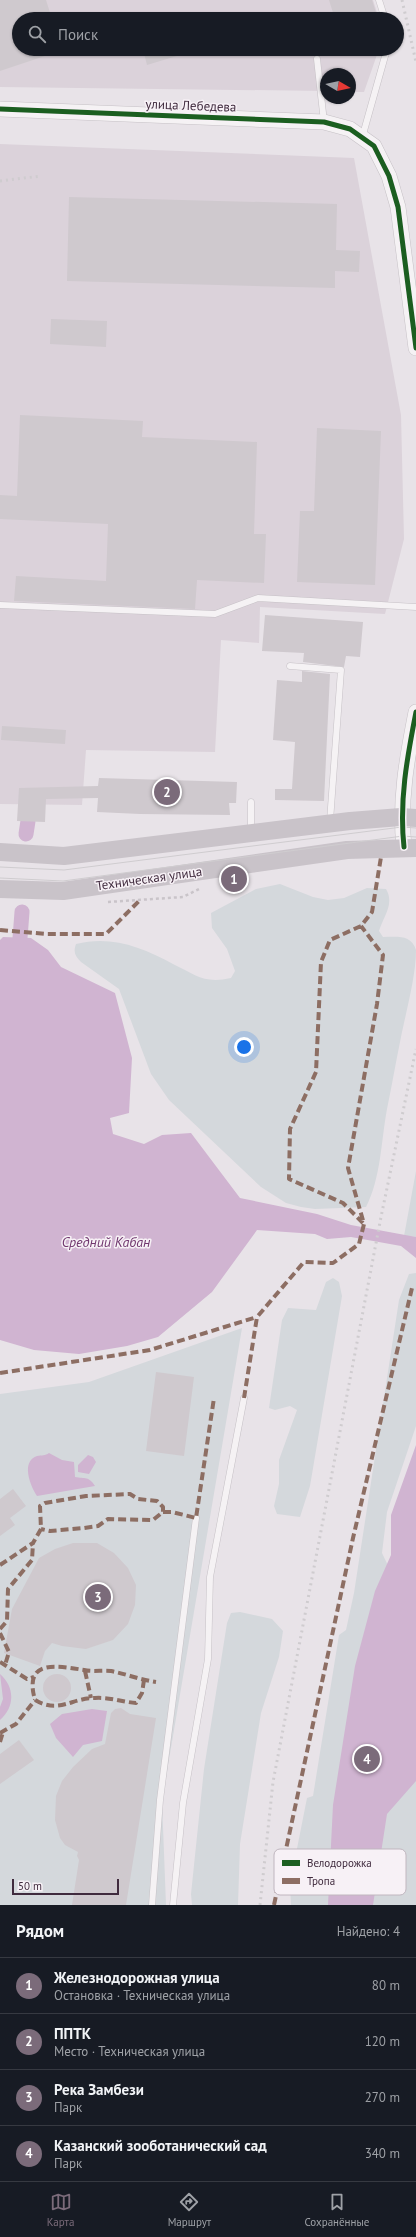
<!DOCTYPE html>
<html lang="ru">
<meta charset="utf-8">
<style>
:root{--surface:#171b24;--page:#242831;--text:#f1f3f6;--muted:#9ea1a6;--line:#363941;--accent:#7b6b7a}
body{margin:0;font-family:"PT Sans",sans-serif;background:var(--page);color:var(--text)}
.compass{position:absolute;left:320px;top:68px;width:36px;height:36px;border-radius:50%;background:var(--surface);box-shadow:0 1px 3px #0004;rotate:99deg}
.scale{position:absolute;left:12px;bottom:10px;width:107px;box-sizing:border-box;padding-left:4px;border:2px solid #402b3e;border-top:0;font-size:11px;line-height:14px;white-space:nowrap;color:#402b3e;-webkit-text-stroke:3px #f7f1f6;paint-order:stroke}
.you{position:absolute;left:244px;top:1047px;width:14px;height:14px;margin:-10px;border:3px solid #fff;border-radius:50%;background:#1a73e8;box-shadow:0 0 0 6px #1a73e833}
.badge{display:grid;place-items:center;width:26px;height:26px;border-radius:50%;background:var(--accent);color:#fff;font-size:13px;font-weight:700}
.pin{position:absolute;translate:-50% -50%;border:2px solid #fff;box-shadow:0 1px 4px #0006}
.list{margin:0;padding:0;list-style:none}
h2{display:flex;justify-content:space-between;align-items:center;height:52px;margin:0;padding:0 16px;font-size:17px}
h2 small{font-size:13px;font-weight:400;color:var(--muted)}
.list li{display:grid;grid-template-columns:26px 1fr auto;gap:12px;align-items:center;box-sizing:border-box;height:56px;padding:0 16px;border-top:1px solid var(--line)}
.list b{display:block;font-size:15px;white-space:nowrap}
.list p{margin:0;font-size:13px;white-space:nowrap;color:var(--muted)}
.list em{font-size:13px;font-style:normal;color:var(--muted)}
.icon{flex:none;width:22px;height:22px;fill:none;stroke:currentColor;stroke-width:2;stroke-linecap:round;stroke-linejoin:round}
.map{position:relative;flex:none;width:416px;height:1905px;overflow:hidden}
.search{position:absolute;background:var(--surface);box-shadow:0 1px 3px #0004;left:12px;right:12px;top:12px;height:44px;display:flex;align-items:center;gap:10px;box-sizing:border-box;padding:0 14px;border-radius:22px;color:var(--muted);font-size:15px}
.sheet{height:276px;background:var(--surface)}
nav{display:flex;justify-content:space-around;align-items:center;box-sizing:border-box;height:56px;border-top:1px solid var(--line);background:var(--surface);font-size:11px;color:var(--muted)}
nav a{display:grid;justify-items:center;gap:2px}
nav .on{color:var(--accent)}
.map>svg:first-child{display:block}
.built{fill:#dbd2da}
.green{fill:#d4d8dc}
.water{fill:#d0b4d1}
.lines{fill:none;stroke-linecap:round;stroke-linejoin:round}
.canal{stroke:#d0b4d1;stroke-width:15}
.building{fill:#cfc9ce}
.service-casing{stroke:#c6c1c6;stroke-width:7}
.tertiary-casing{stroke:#c6c1c6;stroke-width:16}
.path{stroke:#c9c4c9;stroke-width:2.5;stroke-dasharray:3 3;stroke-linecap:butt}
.service{stroke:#f5f2f4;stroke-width:6}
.tertiary{stroke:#f5f2f4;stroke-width:15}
.secondary{stroke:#c9c3c9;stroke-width:18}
.tram{stroke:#cfcccf;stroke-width:1}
.rail{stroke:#cfcccf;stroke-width:3;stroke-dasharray:2 4;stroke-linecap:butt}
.quiet{stroke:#8d6e63;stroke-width:4;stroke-dasharray:8 4;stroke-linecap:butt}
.cycleway-casing{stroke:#f7f1f6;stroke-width:8}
.cycleway{stroke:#1b5e20;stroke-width:5}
.labels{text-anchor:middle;stroke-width:3;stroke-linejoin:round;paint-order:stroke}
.street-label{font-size:13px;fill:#402b3e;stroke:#f7f1f6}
.water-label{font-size:14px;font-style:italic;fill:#71386f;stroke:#f7f1f6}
.key{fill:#f7f1f6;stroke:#c0b6bf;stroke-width:1}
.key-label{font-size:11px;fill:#402b3e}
</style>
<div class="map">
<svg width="416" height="1905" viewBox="0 0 416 1905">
<rect width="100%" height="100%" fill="#e8e3e8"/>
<!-- built -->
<path class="built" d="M 0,0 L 373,0 L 379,19 L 19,19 L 19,49 L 379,49 L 364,92 L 350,92 L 350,74 L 326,74 L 326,91 L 0,87 Z
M 0,144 L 354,158 L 401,415 L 404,539 L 385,614 L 260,607 L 259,643 L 221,640 L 215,752 L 86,750 L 82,805 L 0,804 Z"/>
<!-- green -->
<path class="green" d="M 280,884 L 313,897 L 328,900 L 344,898 L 367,888 L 386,889 C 395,904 383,917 379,931 L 383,937 C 397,937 411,934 416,950 C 416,976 406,1012 401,1037 C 396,1061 392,1085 387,1109 C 381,1141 381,1178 366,1207 L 315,1209 L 301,1207 L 286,1203 L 261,1187 L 169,1100 L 151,1074 L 119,989 L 81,962 C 75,956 73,952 76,944 C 111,935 142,947 173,964 C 196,975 204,984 231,978 L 235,971 L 227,949 L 212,928 L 211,913 L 256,889 Z
M 416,1171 L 416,1237 L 404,1236 Z
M 416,1273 L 416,1426 L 387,1512 L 382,1553 L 393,1576 L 416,1588 L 416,1905 L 291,1905 L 290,1884 L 307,1798 L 313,1796 L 339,1635 L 346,1630 L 354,1593 L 399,1300 L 409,1274 Z
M 333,1278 L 339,1282 L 342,1296 L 310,1486 L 300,1517 L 277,1514 L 274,1506 L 279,1484 L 279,1460 L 297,1410 L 290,1406 L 275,1410 L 269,1408 L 282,1320 L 288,1308 L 316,1310 L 326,1282 Z
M 242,1328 L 162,1801 L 166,1905 L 0,1905 L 0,1394 L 89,1382 Z
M 240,1612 L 272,1619 L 283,1631 L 279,1657 L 261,1713 L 240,1844 L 238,1905 L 192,1905 L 191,1894 L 204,1769 L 227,1623 L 231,1613 Z"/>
<!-- water -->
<path class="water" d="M 3,937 L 31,938 L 48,950 L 61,967 L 115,993 L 132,1058 L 129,1113 L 110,1118 L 113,1134 L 144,1144 L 162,1135 L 191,1133 L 240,1198 L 317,1214 L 351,1225 L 416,1237 L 416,1258 L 401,1246 L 351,1237 L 327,1239 L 315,1234 L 257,1230 L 212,1292 L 158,1337 L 127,1346 L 79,1354 L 34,1350 L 0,1340 L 0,940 Z
M 416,1445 L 416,1781 L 387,1814 L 373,1905 L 328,1905 L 333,1805 L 355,1666 L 375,1591 L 391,1555 L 391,1515 Z
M 49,1453 L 62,1460 L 74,1462 L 75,1477 C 85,1479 89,1476 95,1486 L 37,1496 C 31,1487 20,1462 37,1456 C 42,1455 45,1456 49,1453 Z
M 88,1455 L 93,1457 L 96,1462 L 89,1474 L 78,1472 L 78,1465 Z
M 0,1674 C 15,1687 15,1707 0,1720 L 0,1707 L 3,1699 Z
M 92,1709 L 107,1711 L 102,1741 L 83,1745 L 73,1757 L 56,1738 L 50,1724 L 62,1714 Z"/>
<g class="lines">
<!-- canal -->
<path class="canal" d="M 26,834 L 28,821
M 20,938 L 22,912"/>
</g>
<!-- building -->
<path class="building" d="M 0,0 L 46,0 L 52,19 L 19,19 L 19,49 L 60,49 L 60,51 L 0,71 Z
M 329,0 L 372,0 L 378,19 L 335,19 Z
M 143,49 L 190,49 L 190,52 L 147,65 Z
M 69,197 L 337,204 L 336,250 L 360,251 L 359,272 L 335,271 L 335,288 L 67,281 Z
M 51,319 L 107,321 L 106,347 L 50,344 Z
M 20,415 L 143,421 L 142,437 L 257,442 L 254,534 L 266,534 L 264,583 L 197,580 L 195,609 L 14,601 L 16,576 L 106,581 L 108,524 L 0,519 L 0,495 L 17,496 Z
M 317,428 L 381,431 L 375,585 L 297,582 L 300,511 L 314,511 Z
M 265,615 L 363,622 L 360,657 L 346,656 L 344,667 L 303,662 L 304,653 L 262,651 Z
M 302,671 L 330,674 L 324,801 L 275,800 L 275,789 L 292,789 L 295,742 L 273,740 L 277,680 L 302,682 Z
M 2,726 L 66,730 L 65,744 L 1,740 Z
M 99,778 L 237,782 L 236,803 L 229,803 L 230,815 L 140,814 L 97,812 L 98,798 L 46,799 L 45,822 L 17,821 L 19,788 L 98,786 Z
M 156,1372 L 194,1377 L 184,1456 L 146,1451 Z
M 13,1489 L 26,1506 L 10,1518 L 15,1525 L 0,1536 L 0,1499 Z
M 73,1543 L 97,1543 L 114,1553 L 128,1568 L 136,1585 L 135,1605 L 128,1624 L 113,1640 L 86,1649 L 62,1646 L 52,1643 L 45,1651 L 40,1666 L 4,1653 L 12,1609 L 39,1558 L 55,1549 Z
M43 1688a14 14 0 1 1 28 0a14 14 0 1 1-28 0Z
M 121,1708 L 130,1714 L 156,1718 L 126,1905 L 72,1905 L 79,1860 L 77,1856 L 78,1852 L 65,1845 L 60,1838 L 55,1820 L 56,1796 L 62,1781 L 73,1767 L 92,1749 L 105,1744 L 111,1713 L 115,1709 Z
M 19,1740 L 34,1760 L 0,1784 L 0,1754 Z"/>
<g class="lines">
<!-- service casing -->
<g class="service-casing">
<path id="service" d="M 379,0 L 385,19
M 317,59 L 324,122
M 362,138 L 387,49
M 0,605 L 215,614 L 258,598 L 416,607
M 290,666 L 341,670 L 330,821
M 251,802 L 251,832
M 152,1905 L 160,1800 L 196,1518
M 173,1905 L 183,1803 L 208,1659 L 210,1577 L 244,1398"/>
</g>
<!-- tertiary casing -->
<g class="tertiary-casing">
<path id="tertiary" d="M 0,109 L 324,122 L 350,129 L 374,146 L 389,176 L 398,207 L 416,348
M 404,847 C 399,801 407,758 416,712"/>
</g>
<!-- path -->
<path class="path" d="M 108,902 L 183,897 L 201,888"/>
<!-- service -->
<use href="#service" class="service"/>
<!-- tertiary -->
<use href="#tertiary" class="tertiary"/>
<!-- secondary -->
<path class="secondary" d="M 0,852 L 64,856 L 350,821 L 401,817 L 416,818
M 0,889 L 63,891 L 347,850 L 416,848"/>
<!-- tram -->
<path class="tram" d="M 0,867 L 64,870 L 402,827 L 416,828
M 0,878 L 63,881 L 403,836 L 416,837"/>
<!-- rail -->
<path class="rail" d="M 402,0 L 416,62
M 0,181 L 41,176
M 260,1905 L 273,1782 L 381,1217 L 416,1049"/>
<!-- quiet -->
<path class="quiet" d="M 0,930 L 47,934 L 106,934 L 140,900
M 363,1223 L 343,1203 L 289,1179 L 290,1129 L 316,1072 L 321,962 L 330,940 L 361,926 L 372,912 L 381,857
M 0,1373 L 150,1350 L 257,1317
M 244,1398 L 257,1317 L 304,1262 L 333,1263 L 359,1244 L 364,1224 L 348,1168 L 377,1004 L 383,955 L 361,926
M 163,1512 L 172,1512 L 196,1518 L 214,1398
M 0,1565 L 33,1543 L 41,1529 L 40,1506 L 45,1503 L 86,1496 L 130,1494 L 138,1499 L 157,1501 L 163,1507 L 163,1512 L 153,1520 L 108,1519 L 98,1526 L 84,1528 L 50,1531 L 41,1529
M 0,1629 L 7,1621 L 8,1589 L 32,1560 L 33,1543
M 0,1633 L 9,1652 L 5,1665
M 0,1662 L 27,1679 L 34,1677
M 85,1671 L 91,1698
M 144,1680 L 142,1693 L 136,1703 C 123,1702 109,1697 95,1698 C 71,1698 59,1714 35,1700 C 23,1658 58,1666 84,1670 C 93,1672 102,1670 111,1671 C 126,1674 141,1680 156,1682
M 0,1733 L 16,1724 L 35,1700
M 0,1742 L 3,1732
M 274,1905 L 353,1538 L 412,1288"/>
<!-- cycleway casing -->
<g class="cycleway-casing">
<path id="cycleway" d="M 0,109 L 324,122 L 350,129 L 374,146 L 389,176 L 398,207 L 416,348
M 404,847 C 399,801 407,758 416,712"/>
</g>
<!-- cycleway -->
<use href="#cycleway" class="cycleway"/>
</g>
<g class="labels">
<!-- street labels -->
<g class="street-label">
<text transform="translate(191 105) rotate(2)" y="5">улица Лебедева</text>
<text transform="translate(149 878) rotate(-8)" y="5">Техническая улица</text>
</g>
<!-- water labels -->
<g class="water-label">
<text x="106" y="1247">Средний Кабан</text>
</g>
</g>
<!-- legend -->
<rect x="274" y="1849" width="132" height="46" rx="6" class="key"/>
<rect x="282" y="1860" width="18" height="6" fill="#1b5e20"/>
<rect x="282" y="1878" width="18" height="6" fill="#8d6e63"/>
<g class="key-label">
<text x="307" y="1867">Велодорожка</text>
<text x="307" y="1885">Тропа</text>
</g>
</svg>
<svg class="compass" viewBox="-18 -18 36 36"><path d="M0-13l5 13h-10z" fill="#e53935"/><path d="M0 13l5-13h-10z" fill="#9ea1a6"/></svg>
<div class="scale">50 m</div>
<div class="you"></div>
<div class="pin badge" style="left:234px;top:879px">1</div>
<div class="pin badge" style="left:167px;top:792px">2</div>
<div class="pin badge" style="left:98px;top:1597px">3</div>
<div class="pin badge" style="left:367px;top:1759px">4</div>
<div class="search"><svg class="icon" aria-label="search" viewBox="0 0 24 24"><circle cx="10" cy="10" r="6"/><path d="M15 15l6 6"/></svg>Поиск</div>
</div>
<section class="sheet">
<h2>Рядом<small>Найдено: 4</small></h2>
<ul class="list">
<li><span class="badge">1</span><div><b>Железнодорожная улица</b><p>Остановка · Техническая улица</p></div><em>80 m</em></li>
<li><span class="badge">2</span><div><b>ППТК</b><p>Место · Техническая улица</p></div><em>120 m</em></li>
<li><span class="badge">3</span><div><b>Река Замбези</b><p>Парк</p></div><em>270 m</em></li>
<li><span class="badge">4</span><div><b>Казанский зооботанический сад</b><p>Парк</p></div><em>340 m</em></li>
</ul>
</section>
<nav>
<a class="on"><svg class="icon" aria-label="map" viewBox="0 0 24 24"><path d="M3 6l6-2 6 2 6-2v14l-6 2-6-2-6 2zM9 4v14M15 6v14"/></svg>Карта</a>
<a><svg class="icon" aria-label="directions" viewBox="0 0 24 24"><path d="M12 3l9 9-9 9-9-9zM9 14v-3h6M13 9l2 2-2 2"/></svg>Маршрут</a>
<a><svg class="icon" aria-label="saved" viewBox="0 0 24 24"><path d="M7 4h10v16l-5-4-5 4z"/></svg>Сохранённые</a>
</nav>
